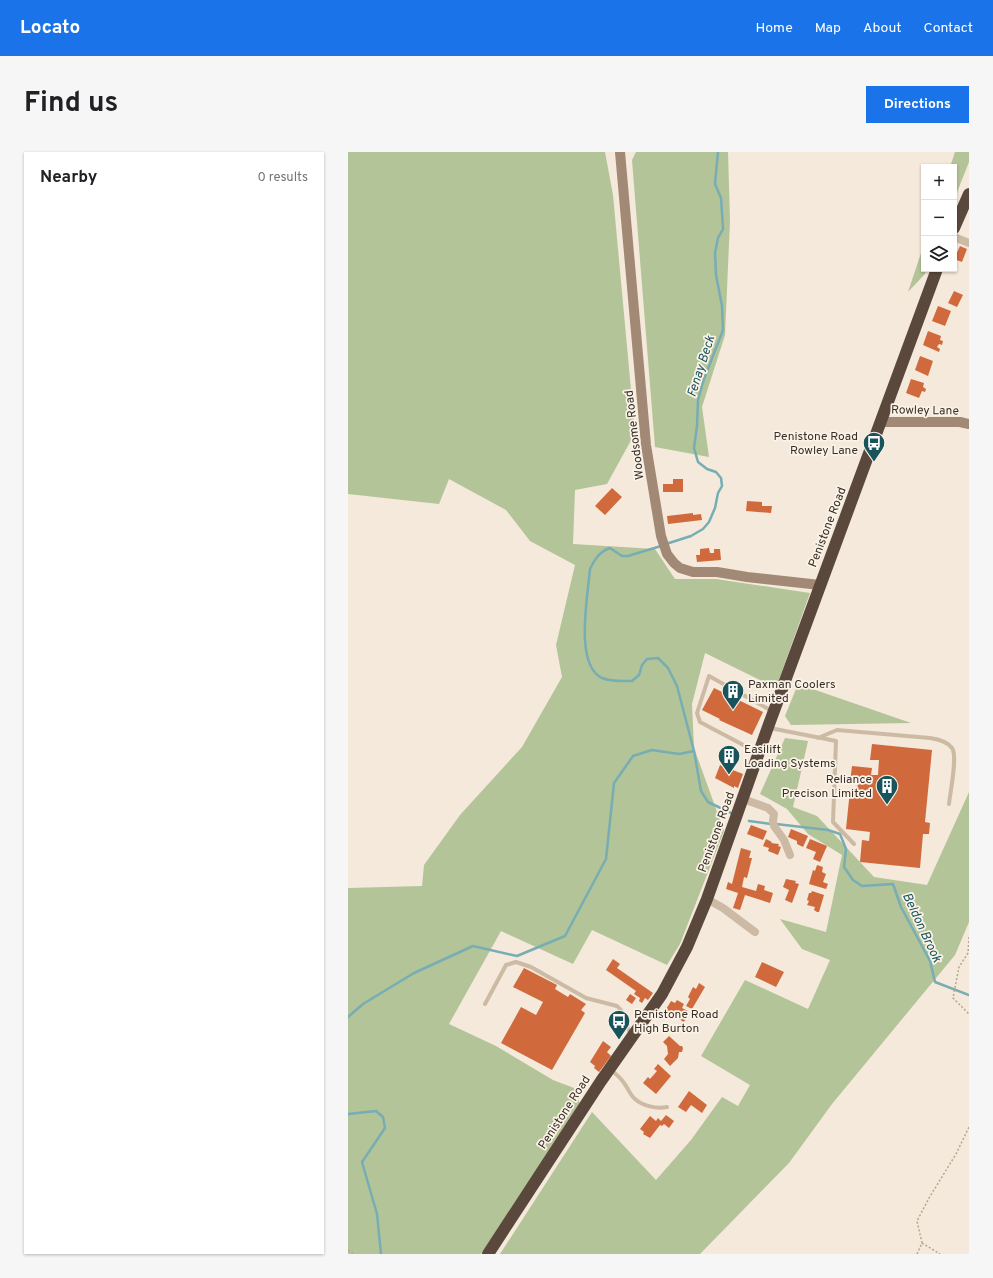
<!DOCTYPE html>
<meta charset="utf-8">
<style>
:root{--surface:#fff;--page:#f6f6f6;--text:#202124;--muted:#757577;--line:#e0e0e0;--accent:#1a73e8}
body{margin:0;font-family:Overpass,sans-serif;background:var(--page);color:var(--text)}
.controls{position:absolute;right:12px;top:12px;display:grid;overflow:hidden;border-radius:0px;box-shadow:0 1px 3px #0004}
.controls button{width:36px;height:36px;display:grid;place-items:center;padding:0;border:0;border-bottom:1px solid var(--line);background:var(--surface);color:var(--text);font:20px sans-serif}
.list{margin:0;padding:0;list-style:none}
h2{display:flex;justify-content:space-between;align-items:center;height:52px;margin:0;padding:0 16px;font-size:17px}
h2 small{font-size:13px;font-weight:400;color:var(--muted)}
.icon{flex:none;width:22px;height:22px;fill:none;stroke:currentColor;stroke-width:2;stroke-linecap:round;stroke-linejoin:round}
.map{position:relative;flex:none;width:621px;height:1102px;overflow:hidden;border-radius:0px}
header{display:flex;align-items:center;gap:24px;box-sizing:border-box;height:56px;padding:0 20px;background:var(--accent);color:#fff}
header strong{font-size:19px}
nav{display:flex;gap:22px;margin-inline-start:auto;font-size:14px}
.intro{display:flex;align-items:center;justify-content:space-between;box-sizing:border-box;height:96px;padding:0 24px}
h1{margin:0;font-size:28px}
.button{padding:10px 18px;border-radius:0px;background:var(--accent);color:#fff;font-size:14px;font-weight:700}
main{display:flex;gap:24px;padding:0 24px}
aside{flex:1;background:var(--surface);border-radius:0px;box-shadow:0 1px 3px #0004}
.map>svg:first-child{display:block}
.green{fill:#b3c499}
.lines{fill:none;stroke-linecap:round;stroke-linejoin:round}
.stream{stroke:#77adb3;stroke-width:2.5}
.building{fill:#d06a3d}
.path{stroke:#b9a48f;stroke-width:1.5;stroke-dasharray:2 2;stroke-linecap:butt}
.lane{stroke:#cdbaa5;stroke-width:4}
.street{stroke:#cdbaa5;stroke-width:8}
.secondary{stroke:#a18976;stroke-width:10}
.highway{stroke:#5a483d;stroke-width:12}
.labels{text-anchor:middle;stroke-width:3.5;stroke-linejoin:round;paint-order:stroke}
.street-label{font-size:12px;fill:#382e27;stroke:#fbf3e7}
.poi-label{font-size:12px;fill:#382e27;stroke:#fbf3e7;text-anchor:start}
.water-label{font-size:13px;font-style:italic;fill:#19545d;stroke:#fbf3e7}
</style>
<header>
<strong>Locato</strong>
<nav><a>Home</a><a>Map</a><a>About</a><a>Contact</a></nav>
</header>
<div class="intro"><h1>Find us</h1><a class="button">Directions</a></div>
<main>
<aside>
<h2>Nearby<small>0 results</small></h2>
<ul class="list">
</ul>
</aside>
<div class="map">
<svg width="621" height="1102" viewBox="0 0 621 1102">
<rect width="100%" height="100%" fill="#f4e9da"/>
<!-- green -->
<path class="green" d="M 0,0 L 257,0 L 265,43 L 287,281 L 259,332 L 227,338 L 225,392 L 307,397 L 327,427 L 368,427 L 462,441 L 428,536 L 357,501 L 344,552 L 346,596 L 376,679 L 332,792 L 319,813 L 244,778 L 225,812 L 153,779 L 101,872 L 148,894 L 205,928 L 226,936 L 232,952 L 133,1102 L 0,1102 L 0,736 L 74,734 L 76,713 L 112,663 L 174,595 L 214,525 L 208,493 L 227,413 L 182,389 L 158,358 L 101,327 L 91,352 L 0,342 Z
M 288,0 L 380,0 L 382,69 L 377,183 L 354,255 L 361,305 L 307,295 L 284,8 Z
M 607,0 L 621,0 L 621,10 L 606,48 L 606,15 L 602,15 Z
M 576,92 L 576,117 L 579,117 L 576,123 L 560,140 Z
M 450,532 L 563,571 L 443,573 L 437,564 Z
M 437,586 L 460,589 L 445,655 L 469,664 L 526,725 L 579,733 L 621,640 L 621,770 L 607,803 L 484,952 L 441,1011 L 352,1102 L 152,1102 L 244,960 L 308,1028 L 343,988 L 374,945 L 390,954 L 402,933 L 353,904 L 397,828 L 460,857 L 482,808 L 454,797 L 432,767 L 478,780 L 494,703 L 460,682 L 439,657 L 412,642 Z"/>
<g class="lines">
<!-- stream -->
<path class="stream" d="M 318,392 L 343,384 L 355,377 L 361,370 L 367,356 L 370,341 L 374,334 L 373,326 L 368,320 L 359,317 L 350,310 L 346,296 L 349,274 L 350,248 L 356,227 L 375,178 L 374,154 L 368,123 L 367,101 L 370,86 L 375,77 L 373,46 L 367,32 L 370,0
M 346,599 L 353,639 L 360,650 L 383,661
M 401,669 L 423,672
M 428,672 L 480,678 L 492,682 L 498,697 L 496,715 L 505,728 L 514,734 L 545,732 L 553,755 L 582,809 L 587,830 L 621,843
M 0,865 L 15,852 L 66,821 L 125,794 L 169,804 L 217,784 L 258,707 L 266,631 L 285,604 L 304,598 L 331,602 L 346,599 L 329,534 L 320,516 L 310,506 L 299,507 L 294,513 L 291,523 L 284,529 C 274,529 264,530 254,526 C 226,513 240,443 242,417 C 247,407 251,400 262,396 L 274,404 L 280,404 L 313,394
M 0,962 L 28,959 L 35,965 L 37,976 L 14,1010 L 29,1062 L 33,1102"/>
</g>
<!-- building -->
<path class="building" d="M 612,94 L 619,97 L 614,110 L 606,107 Z
M 606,139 L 615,143 L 609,155 L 600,151 Z
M 590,154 L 603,159 L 597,174 L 584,169 Z
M 580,179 L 593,184 L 592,188 L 595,189 L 594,193 L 591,192 L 589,195 L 592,197 L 591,200 L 575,193 Z
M 572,204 L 585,209 L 580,224 L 567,218 Z
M 563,227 L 576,231 L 575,235 L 578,237 L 577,240 L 574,239 L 571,246 L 558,241 Z
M 325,327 L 335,327 L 335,340 L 315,340 L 315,332 L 325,332 Z
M 264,336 L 274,345 L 257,363 L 247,354 Z
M 399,349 L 414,350 L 414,354 L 424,354 L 423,361 L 398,359 Z
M 345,361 L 345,363 L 353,362 L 354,368 L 320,372 L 319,364 Z
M 361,396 L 362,401 L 366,401 L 366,397 L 372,397 L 373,408 L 349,410 L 348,403 L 352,403 L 352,397 Z
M 366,536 L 415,560 L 404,583 L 371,568 L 372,567 L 354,558 Z
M 524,592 L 584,598 L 577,670 L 582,671 L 581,682 L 575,682 L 572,716 L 512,710 L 514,688 L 521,689 L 522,680 L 498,677 L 502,638 L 509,639 L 510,630 L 502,630 L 504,614 L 524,616 L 523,623 L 530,623 L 531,608 L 522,608 Z
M 372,613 L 395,622 L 390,636 L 386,634 L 386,636 L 367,626 Z
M 403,673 L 419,679 L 415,688 L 399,682 Z
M 443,677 L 460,684 L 455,695 L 449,692 L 449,689 L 440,685 Z
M 418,687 L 424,690 L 423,691 L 431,692 L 430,694 L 433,695 L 430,703 L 420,699 L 421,696 L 415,694 Z
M 462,687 L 479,694 L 472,710 L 465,707 L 468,700 L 458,696 Z
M 393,696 L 403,699 L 401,706 L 404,706 L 399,726 L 396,725 L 394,735 L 408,739 L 410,732 L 417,734 L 416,738 L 425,741 L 422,751 L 397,743 L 392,758 L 385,756 L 390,741 L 378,737 L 380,730 L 384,732 Z
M 469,713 L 475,715 L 474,720 L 478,722 L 475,730 L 480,732 L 478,737 L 461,732 L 465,718 L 467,719 Z
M 438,727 L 448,729 L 447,731 L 451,732 L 444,751 L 437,748 L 441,738 L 435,735 Z
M 464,739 L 476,743 L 471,760 L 469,760 L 466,758 L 467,755 L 459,753 L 461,749 L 459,748 L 461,741 L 463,741 Z
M 265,807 L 272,812 L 269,816 L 305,841 L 300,848 L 297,846 L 294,851 L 291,849 L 292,846 L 286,842 L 288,839 L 258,818 Z
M 414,810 L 436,820 L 428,835 L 407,825 Z
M 176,816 L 209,833 L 207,837 L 220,845 L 222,842 L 238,852 L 233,858 L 237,861 L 204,918 L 153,891 L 173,855 L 188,863 L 195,850 L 165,835 Z
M 351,831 L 357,835 L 344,857 L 338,854 L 342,847 L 340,845 L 345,835 L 348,837 Z
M 282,842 L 288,846 L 284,852 L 278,848 Z
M 329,848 L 336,852 L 334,856 L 340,859 L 338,862 L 340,863 L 336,870 L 317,859 L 323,849 L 327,851 Z
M 321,884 L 332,894 L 334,894 L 335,896 L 334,900 L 331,900 L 330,906 L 322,914 L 316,907 L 320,902 L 319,894 L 315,890 Z
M 255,889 L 263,895 L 259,900 L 263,904 L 251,920 L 246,916 L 247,914 L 242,910 Z
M 310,912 L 323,924 L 308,942 L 295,931 L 300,925 L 302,927 L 309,919 L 306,917 Z
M 341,939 L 359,953 L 354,961 L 343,953 L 338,960 L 330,955 Z
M 318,963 L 326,969 L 321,976 L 316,972 L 314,974 L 312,973 L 302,986 L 295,982 L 296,980 L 292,977 L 302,964 L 308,969 L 310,966 L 313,969 Z"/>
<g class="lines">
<!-- path -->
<path class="path" d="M 621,785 L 620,801 L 611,815 L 605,846 L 621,862
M 574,1091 L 592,1102
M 0,1098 L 7,1102
M 569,1102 L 574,1091 L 569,1069 L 581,1046 L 608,1002 L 621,975"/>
<!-- lane -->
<path class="lane" d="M 422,576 L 488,589 L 485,670 L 506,692
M 470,586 L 489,578 L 582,586 C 589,587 599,589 604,596 C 610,604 602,641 601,652
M 401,596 L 352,570 L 349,561 L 361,524 L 424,559
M 137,852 L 158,813 L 168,810 L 183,815 L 238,846 L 269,854 C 279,862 275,873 284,883
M 263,918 C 268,922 273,926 276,931 C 280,936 282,943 287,947 C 295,954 308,957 319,955"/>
<!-- street -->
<path class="street" d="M 606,85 L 621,91
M 395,647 L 420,656 L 426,662 L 425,669 L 426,674 L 436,688 L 442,703
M 359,747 L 375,756 L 407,780"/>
<!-- secondary -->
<path class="secondary" d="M 272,0 L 298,293 L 313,384 L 319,402 L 326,411 L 332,416 L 345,420 L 369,420 L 399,425 L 472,433
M 534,270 L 612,270 L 621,272"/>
<!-- highway -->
<path class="highway" d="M 606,76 L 621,42
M 140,1102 L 253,929 L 314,842 L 339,795 L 359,747 L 420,575 L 589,117"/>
</g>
<!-- icons -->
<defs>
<g id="bus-pin" transform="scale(1.15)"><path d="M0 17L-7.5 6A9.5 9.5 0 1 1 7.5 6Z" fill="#19545d" stroke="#fbf3e7"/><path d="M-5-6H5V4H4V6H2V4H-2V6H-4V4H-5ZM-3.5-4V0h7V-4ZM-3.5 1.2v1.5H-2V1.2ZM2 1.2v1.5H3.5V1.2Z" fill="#fff"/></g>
<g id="building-pin" transform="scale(1.15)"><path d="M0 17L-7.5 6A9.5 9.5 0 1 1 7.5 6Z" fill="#19545d" stroke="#fbf3e7"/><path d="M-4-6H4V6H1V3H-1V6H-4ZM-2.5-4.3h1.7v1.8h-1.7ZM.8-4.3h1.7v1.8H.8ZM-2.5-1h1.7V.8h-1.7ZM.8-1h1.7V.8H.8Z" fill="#fff"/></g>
</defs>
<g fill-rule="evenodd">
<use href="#bus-pin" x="526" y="291"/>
<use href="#building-pin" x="385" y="539"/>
<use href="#building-pin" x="381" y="604"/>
<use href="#building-pin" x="539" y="634"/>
<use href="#bus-pin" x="271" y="869"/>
</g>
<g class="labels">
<!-- street labels -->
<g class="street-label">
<text transform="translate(577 258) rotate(1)" y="4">Rowley Lane</text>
<text transform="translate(286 283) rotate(-97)" y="4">Woodsome Road</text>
<text transform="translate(479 375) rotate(-69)" y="4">Penistone Road</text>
<text transform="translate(368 680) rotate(-70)" y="4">Penistone Road</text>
<text transform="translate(216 960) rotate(-57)" y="4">Penistone Road</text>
</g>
<!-- poi labels -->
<g class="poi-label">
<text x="510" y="288" text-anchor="end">Penistone Road<tspan x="510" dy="14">Rowley Lane</tspan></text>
<text x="400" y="536">Paxman Coolers<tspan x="400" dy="14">Limited</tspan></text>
<text x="396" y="601">Easilift<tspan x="396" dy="14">Loading Systems</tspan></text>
<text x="524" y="631" text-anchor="end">Reliance<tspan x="524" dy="14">Precison Limited</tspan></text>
<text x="286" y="866">Penistone Road<tspan x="286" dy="14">High Burton</tspan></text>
</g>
<!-- water labels -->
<g class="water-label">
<text transform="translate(352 214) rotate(-72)" y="5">Fenay Beck</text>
<text transform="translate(575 775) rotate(65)" y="5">Beldon Brook</text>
</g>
</g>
</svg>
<div class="controls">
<button>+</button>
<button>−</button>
<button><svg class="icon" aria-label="layers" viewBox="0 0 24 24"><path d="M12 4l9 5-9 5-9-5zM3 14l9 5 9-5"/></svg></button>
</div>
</div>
</main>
